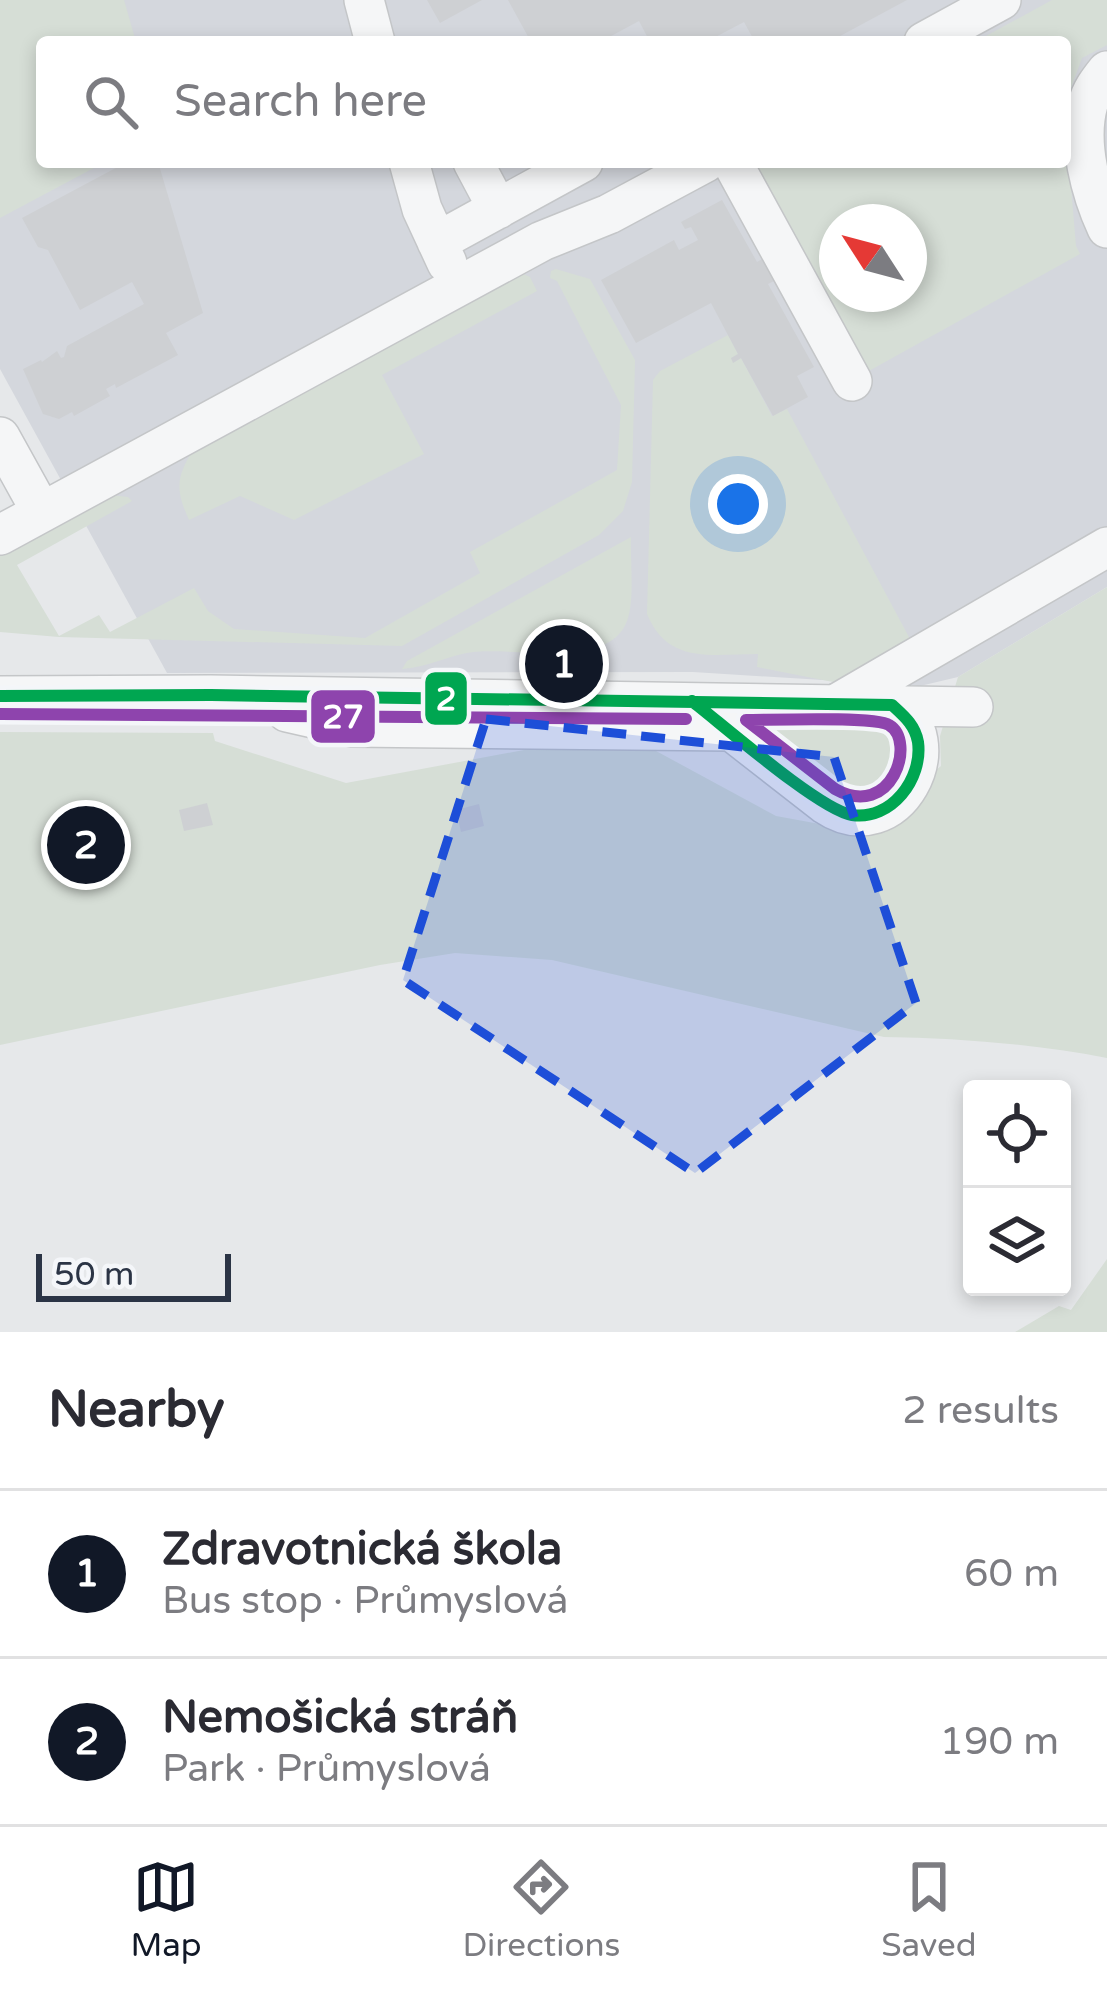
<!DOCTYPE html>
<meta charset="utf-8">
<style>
:root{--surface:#fff;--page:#f7f7f7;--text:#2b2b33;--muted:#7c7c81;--line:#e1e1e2;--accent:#111827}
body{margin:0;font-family:"Varela Round",sans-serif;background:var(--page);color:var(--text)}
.controls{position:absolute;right:36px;bottom:36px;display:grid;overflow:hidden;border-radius:12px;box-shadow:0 6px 18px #0003}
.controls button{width:108px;height:108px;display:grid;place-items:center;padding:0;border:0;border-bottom:3px solid var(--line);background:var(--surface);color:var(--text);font:60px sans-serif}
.compass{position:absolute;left:819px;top:204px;width:108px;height:108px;border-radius:50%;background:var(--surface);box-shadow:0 6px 18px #0003;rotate:306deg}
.scale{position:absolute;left:36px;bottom:30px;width:195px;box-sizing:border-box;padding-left:12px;border:6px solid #2b3445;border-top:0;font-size:33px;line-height:42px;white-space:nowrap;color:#2b3445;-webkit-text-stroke:9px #f4f6f9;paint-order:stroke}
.you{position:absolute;left:738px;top:504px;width:42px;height:42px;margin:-30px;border:9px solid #fff;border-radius:50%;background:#1a73e8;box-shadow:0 0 0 18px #1a73e833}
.badge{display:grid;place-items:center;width:78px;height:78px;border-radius:50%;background:var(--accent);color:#fff;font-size:39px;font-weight:700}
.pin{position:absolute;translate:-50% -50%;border:6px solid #fff;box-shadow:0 3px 12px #0006}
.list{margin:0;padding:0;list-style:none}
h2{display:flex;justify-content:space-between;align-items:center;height:156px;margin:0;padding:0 48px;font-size:51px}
h2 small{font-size:39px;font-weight:400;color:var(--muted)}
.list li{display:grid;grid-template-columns:78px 1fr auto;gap:36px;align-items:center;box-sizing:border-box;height:168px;padding:0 48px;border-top:3px solid var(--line)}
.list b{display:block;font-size:45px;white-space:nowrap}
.list p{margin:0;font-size:39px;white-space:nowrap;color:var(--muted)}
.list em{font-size:39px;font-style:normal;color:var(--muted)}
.icon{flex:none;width:66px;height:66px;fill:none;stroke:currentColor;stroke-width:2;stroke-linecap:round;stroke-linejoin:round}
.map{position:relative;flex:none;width:1107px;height:1332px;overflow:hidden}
.search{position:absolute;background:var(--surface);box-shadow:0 6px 18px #0003;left:36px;right:36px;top:36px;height:132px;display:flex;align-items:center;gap:30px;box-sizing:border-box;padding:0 42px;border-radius:12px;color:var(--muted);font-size:45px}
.sheet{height:492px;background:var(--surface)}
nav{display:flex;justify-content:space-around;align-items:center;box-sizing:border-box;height:168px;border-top:3px solid var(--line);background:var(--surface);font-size:33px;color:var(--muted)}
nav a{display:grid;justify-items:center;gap:6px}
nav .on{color:var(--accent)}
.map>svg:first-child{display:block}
.built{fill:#d4d7dd;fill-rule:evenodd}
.green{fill:#d6ded6;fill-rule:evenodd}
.building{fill:#ced0d3}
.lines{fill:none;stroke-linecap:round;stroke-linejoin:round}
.minor-casing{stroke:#c4c6c8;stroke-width:42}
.minor{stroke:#f5f6f7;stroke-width:39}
.bus-1-casing{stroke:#f4f6f9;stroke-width:21}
.bus-2-casing{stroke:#f4f6f9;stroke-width:21}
.bus-1{stroke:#00a651;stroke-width:12}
.bus-2{stroke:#8e44ad;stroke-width:12}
.marked{fill:#1d4ed8;fill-opacity:0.2;stroke:#1d4ed8;stroke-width:9;stroke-dasharray:24 15;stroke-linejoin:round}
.line-badge{stroke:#f4f6f9;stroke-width:4.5}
.badge-label{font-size:33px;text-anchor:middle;font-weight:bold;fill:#fff}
</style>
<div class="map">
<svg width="1107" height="1332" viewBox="0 0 1107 1332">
<rect width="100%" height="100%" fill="#e6e8ea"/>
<!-- built -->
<path class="built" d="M 0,0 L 1107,0 L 1107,587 L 958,677 L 920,686 L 693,672 L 167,673 L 0,369 ZM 42,42 L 1065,42 L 1065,162 L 42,162 ZM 837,222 L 909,222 L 909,294 L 837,294 Z"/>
<!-- green -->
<path class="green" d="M 0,0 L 124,0 L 136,42 L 42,42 L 42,162 L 105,162 L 0,218 Z
M 1052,0 L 1107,0 L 1107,45 L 1082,58 L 1065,104 L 1065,42 L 975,42 Z
M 1065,115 L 1076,246 L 1080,254 L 858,377 L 751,183 L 756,162 L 1065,162 ZM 837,222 L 909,222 L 909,294 L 837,294 Z
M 556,269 L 590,279 L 635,360 L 632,482 L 623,511 L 599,535 L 402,646 L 59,637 L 0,632 L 0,553 L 111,495 L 128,497 L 132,501 L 17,565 L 59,636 L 99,615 L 110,632 L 194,588 L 208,611 L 234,629 L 365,638 L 480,573 L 470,552 L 617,470 L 621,405 L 557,281 L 550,278 L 551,271 Z
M 521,273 L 530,277 L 537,291 L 382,375 L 424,454 L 294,520 L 240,496 L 189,520 C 174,486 177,477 195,446 Z
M 728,335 L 738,354 L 731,359 L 734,362 L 741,358 L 772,416 L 787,409 L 910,639 L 899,648 L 833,682 L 757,667 L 758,654 C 712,654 668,665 647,614 L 653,380 L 660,371 Z
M 631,537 C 630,560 635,600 627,621 C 609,670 515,647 473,652 C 449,655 426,668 402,669 L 407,661 Z
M 1107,587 L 1107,1058 C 1034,1044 958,1038 884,1037 L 552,960 L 455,953 L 380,965 L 0,1045 L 0,732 L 213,733 L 215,741 L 346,783 L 621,732 L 776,816 L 858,831 L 941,766 L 940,736 L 958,677 Z
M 750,718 L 876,718 C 882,722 888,725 892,730 C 909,750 893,787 872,796 C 866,799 859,799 853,800 L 751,728 Z
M 1107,1259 L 1107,1332 L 1015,1332 L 1059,1306 L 1071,1310 Z"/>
<!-- building -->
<path class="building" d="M 427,0 L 482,0 L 440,23 Z
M 508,0 L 907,0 L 829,42 L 755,42 L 744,22 L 706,42 L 650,42 L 639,21 L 600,42 L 531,42 Z
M 127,162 L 158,162 L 203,313 L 166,333 L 178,355 L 116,388 L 115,384 L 106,389 L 110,396 L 74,416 L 72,412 L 59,419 L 43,414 L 23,369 L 41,360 L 42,362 L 57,351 L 61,358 L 64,357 L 67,346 L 144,304 L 132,282 L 80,310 L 48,250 L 38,247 L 22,218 Z
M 722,200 L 757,262 L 766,257 L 778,279 L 768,284 L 814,367 L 797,376 L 808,397 L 773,416 L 741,358 L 733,363 L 731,358 L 738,354 L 711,303 L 636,343 L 601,280 L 674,240 L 679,250 L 698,240 L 691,227 L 685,229 L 681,222 Z
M 207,803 L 213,825 L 184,831 L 179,810 Z
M 479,804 L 484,826 L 461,832 L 456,810 Z"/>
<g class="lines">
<!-- minor casing -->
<g class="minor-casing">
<path id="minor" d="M 364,0 L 375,42
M 924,42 L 1001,0
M 1107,71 C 1099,81 1091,91 1088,104 C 1077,143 1091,193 1107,228
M 409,162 L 422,209 L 447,263
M 473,162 L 498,209
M 732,162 L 852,381
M 437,242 L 583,162
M 0,437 L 41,511
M 0,535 L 542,241 L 609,214 L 706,162
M 0,696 L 211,695 L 973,707
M 838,703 L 1107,547
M 287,712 L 353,727 L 732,731
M 711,715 L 825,804 C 898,853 954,737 892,705"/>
</g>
<!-- minor -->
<use href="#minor" class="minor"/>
<!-- bus-1 casing -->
<g class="bus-1-casing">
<path id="bus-1" d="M 0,696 L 211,695 L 892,705
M 692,701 C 723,725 820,810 852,815 C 891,821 923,779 918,742 C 915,725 904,716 892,705"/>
</g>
<!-- bus-2 casing -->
<g class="bus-2-casing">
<path id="bus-2" d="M 0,714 L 686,719
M 746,720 C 770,720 875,716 889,725 C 917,741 892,821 835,789 Z"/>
</g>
<!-- bus-1 -->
<use href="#bus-1" class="bus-1"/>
<!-- bus-2 -->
<use href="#bus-2" class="bus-2"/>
</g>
<!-- marked area -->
<path class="marked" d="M 486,719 L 834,757 L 916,1003 L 695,1173 L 403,980 Z"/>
<g class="line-badge">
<rect x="423" y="670" width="46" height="57" rx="12" fill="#00a651"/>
<rect x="309" y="688" width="68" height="57" rx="12" fill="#8e44ad"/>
</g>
<g class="badge-label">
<text x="446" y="710">2</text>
<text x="343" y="728">27</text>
</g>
</svg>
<div class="controls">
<button><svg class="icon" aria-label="locate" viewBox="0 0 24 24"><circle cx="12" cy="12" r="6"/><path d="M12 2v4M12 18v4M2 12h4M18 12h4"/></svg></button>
<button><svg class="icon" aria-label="layers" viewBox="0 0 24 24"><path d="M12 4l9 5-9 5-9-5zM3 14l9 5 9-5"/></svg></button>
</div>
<svg class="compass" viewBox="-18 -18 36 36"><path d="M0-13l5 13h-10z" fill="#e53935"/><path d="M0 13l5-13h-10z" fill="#7c7c81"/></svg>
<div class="scale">50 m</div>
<div class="you"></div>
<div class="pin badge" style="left:564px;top:664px">1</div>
<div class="pin badge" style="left:86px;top:845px">2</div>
<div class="search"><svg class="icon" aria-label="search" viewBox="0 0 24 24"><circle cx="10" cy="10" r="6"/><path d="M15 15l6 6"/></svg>Search here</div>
</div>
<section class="sheet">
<h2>Nearby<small>2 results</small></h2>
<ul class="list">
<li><span class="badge">1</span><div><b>Zdravotnická škola</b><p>Bus stop · Průmyslová</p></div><em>60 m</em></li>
<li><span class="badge">2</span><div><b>Nemošická stráň</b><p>Park · Průmyslová</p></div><em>190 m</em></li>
</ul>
</section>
<nav>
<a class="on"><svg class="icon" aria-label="map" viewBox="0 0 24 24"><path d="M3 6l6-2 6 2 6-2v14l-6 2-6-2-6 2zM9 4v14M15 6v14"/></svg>Map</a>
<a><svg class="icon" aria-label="directions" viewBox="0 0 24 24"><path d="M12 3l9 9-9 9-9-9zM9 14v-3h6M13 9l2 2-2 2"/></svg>Directions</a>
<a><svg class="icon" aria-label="saved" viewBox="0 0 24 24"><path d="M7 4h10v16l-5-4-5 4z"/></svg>Saved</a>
</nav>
